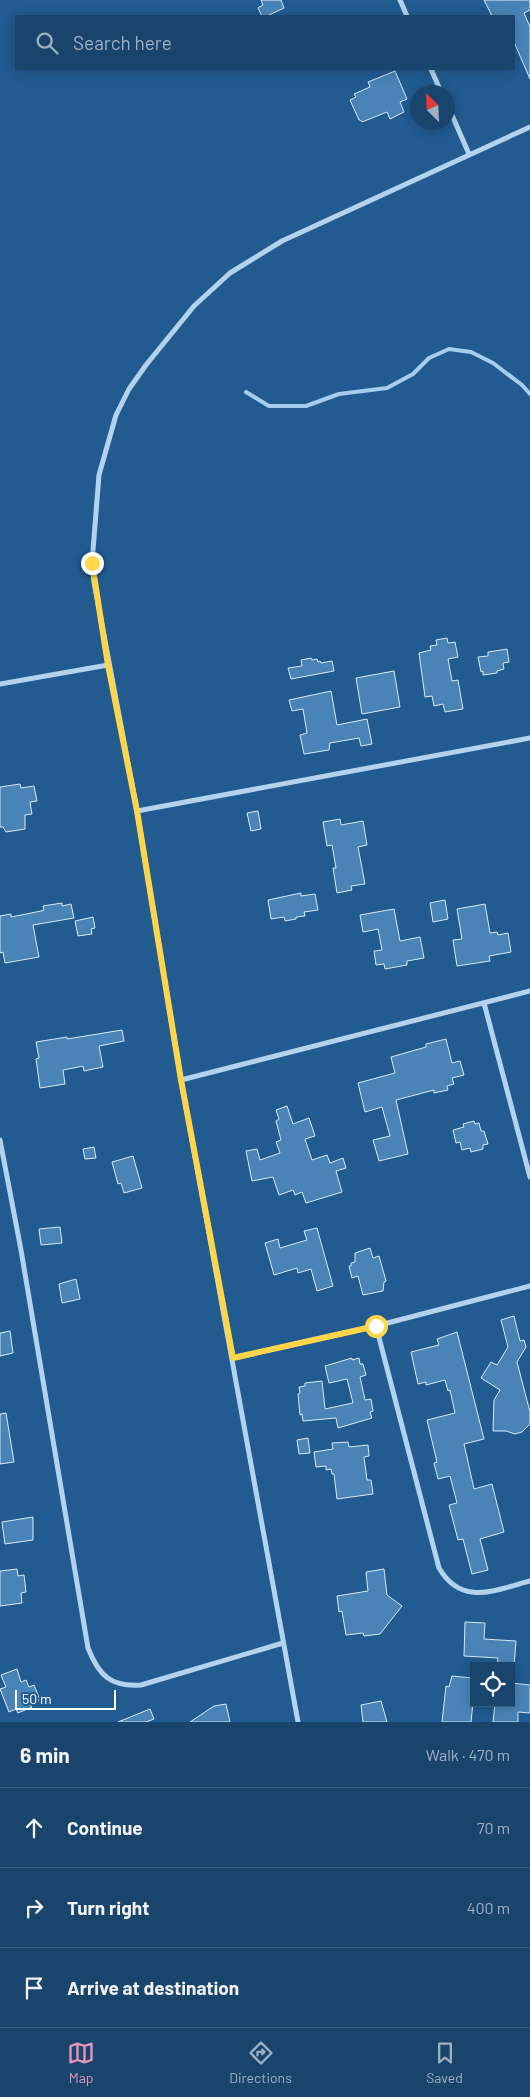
<!DOCTYPE html>
<meta charset="utf-8">
<style>
:root{--surface:#19446c;--page:#264e74;--text:#f1f3f6;--muted:#9fb0c2;--line:#375c7f;--accent:#e797bd}
body{margin:0;font-family:Barlow,sans-serif;background:var(--page);color:var(--text)}
.controls{position:absolute;right:15px;bottom:15px;display:grid;overflow:hidden;border-radius:0px;box-shadow:0 2px 12px #0003}
.controls button{width:45px;height:45px;display:grid;place-items:center;padding:0;border:0;border-bottom:1px solid var(--line);background:var(--surface);color:var(--text);font:25px sans-serif}
.compass{position:absolute;left:410px;top:85px;width:45px;height:45px;border-radius:50%;background:var(--surface);box-shadow:0 2px 12px #0003;rotate:336deg}
.scale{position:absolute;left:15px;bottom:12px;width:101px;box-sizing:border-box;padding-left:5px;border:2px solid #fff;border-top:0;font-size:14px;line-height:18px;white-space:nowrap;color:#fff;-webkit-text-stroke:4px #215b90;paint-order:stroke}
.stop{position:absolute;width:15px;height:15px;margin:-11px;border:4px solid #ffd54a;border-radius:50%;background:#fff}
.stop.end{background:#ffd54a;border-color:#fff;box-shadow:0 1px 5px #0008}
.list{margin:0;padding:0;list-style:none}
h2{display:flex;justify-content:space-between;align-items:center;height:65px;margin:0;padding:0 20px;font-size:21px}
h2 small{font-size:16px;font-weight:400;color:var(--muted)}
.list li{display:grid;grid-template-columns:32px 1fr auto;gap:15px;align-items:center;box-sizing:border-box;height:80px;padding:0 20px;border-top:1px solid var(--line)}
.list b{display:block;font-size:19px;white-space:nowrap}
.list em{font-size:16px;font-style:normal;color:var(--muted)}
.icon{flex:none;width:28px;height:28px;fill:none;stroke:currentColor;stroke-width:2;stroke-linecap:round;stroke-linejoin:round}
.map{position:relative;flex:none;width:530px;height:1722px;overflow:hidden}
.search{position:absolute;background:var(--surface);box-shadow:0 2px 12px #0003;left:15px;right:15px;top:15px;height:55px;display:flex;align-items:center;gap:12px;box-sizing:border-box;padding:0 18px;border-radius:0px;color:var(--muted);font-size:19px}
.sheet{height:305px;background:var(--surface)}
nav{display:flex;justify-content:space-around;align-items:center;box-sizing:border-box;height:70px;border-top:1px solid var(--line);background:var(--surface);font-size:14px;color:var(--muted)}
nav a{display:grid;justify-items:center;gap:2px}
nav .on{color:var(--accent)}
.map>svg:first-child{display:block}
.lines{fill:none;stroke-linecap:round;stroke-linejoin:round}
.stream{stroke:#a6cdee;stroke-width:4}
.building{fill:#4a84b7;stroke:#d7eaf9}
.minor{stroke:#b2d2ed;stroke-width:5}
.route{stroke:#ffd54a;stroke-width:6}
</style>
<div class="map">
<svg width="530" height="1722" viewBox="0 0 530 1722">
<rect width="100%" height="100%" fill="#215b90"/>
<g class="lines">
<!-- stream -->
<path class="stream" d="M 246,392 L 269,406 L 306,406 L 339,394 L 387,388 L 413,374 L 429,358 L 449,349 L 471,352 L 493,363 L 522,385 L 530,394"/>
</g>
<!-- building -->
<path class="building" d="M 261,0 L 281,0 L 284,8 L 267,16 L 262,16 L 258,8 L 263,5 Z
M 484,0 L 530,0 L 530,10 L 524,13 L 530,27 L 530,79 L 514,42 L 514,16 L 492,16 Z
M 395,71 L 407,99 L 400,102 L 404,112 L 390,119 L 387,112 L 362,122 L 360,120 L 359,120 L 350,100 L 356,97 L 354,94 L 370,87 L 368,82 Z
M 447,638 L 448,643 L 455,642 L 458,657 L 448,659 L 452,681 L 458,680 L 463,709 L 445,712 L 443,704 L 434,706 L 432,696 L 425,697 L 419,653 L 431,650 L 430,646 L 437,645 L 436,640 Z
M 507,649 L 509,662 L 503,663 L 504,669 L 497,671 L 497,673 L 483,675 L 483,671 L 481,672 L 478,657 L 488,656 L 488,652 Z
M 311,658 L 312,660 L 317,659 L 318,662 L 320,661 L 321,663 L 332,661 L 334,671 L 291,679 L 288,668 L 302,666 L 301,660 Z
M 394,671 L 400,707 L 362,714 L 356,678 Z
M 331,691 L 337,725 L 367,719 L 372,744 L 361,746 L 359,738 L 330,743 L 329,750 L 304,754 L 300,735 L 307,733 L 303,709 L 292,711 L 289,700 Z
M 20,784 L 21,788 L 34,786 L 37,801 L 30,802 L 32,814 L 25,815 L 25,829 L 6,832 L 3,827 L 0,827 L 0,787 Z
M 258,811 L 261,829 L 251,831 L 247,813 Z
M 340,819 L 341,825 L 363,821 L 367,845 L 358,847 L 365,884 L 351,886 L 352,890 L 337,893 L 333,868 L 336,868 L 332,845 L 327,846 L 323,822 Z
M 301,893 L 301,896 L 315,894 L 318,910 L 304,912 L 305,916 L 296,917 L 296,919 L 285,921 L 284,917 L 271,919 L 268,900 Z
M 445,900 L 448,919 L 433,922 L 430,903 Z
M 62,903 L 62,906 L 71,904 L 74,918 L 33,925 L 39,957 L 5,963 L 3,952 L 0,953 L 0,916 L 11,914 L 11,917 L 41,911 L 44,910 L 43,906 Z
M 485,904 L 490,933 L 497,932 L 498,935 L 508,933 L 511,952 L 489,956 L 490,961 L 457,966 L 453,940 L 462,939 L 457,909 Z
M 394,909 L 400,941 L 420,937 L 424,958 L 407,961 L 407,965 L 385,969 L 384,964 L 376,965 L 374,951 L 382,950 L 378,929 L 363,932 L 360,915 Z
M 93,917 L 95,928 L 91,929 L 92,934 L 78,936 L 75,921 Z
M 122,1030 L 124,1041 L 99,1046 L 103,1067 L 84,1071 L 83,1066 L 63,1070 L 65,1084 L 40,1088 L 36,1059 L 39,1058 L 36,1042 L 67,1037 L 67,1039 Z
M 446,1039 L 452,1063 L 460,1061 L 464,1075 L 452,1078 L 454,1084 L 447,1086 L 448,1090 L 434,1093 L 434,1090 L 396,1100 L 408,1154 L 379,1161 L 373,1140 L 390,1136 L 382,1107 L 365,1112 L 358,1083 L 395,1073 L 391,1057 L 426,1047 L 426,1044 Z
M 287,1106 L 293,1124 L 309,1118 L 315,1136 L 305,1139 L 312,1160 L 327,1155 L 330,1163 L 343,1158 L 346,1168 L 336,1171 L 342,1192 L 306,1203 L 302,1192 L 295,1195 L 293,1190 L 279,1195 L 273,1177 L 252,1181 L 246,1151 L 257,1149 L 260,1160 L 280,1153 L 276,1142 L 281,1140 L 276,1121 L 279,1119 L 276,1110 Z
M 474,1121 L 475,1124 L 479,1123 L 481,1131 L 484,1131 L 488,1144 L 483,1145 L 483,1149 L 471,1152 L 470,1148 L 462,1150 L 460,1142 L 456,1143 L 453,1130 L 464,1127 L 463,1124 Z
M 94,1147 L 96,1158 L 85,1159 L 83,1149 Z
M 133,1156 L 142,1188 L 124,1193 L 121,1183 L 118,1184 L 112,1162 Z
M 60,1227 L 62,1243 L 41,1245 L 39,1229 Z
M 317,1228 L 333,1286 L 317,1291 L 311,1269 L 298,1273 L 297,1268 L 274,1275 L 265,1243 L 278,1239 L 280,1248 L 307,1240 L 304,1231 Z
M 370,1248 L 373,1258 L 379,1256 L 386,1281 L 384,1282 L 383,1291 L 363,1295 L 358,1276 L 352,1278 L 349,1266 L 351,1266 L 351,1263 L 355,1262 L 355,1253 Z
M 76,1279 L 80,1299 L 62,1303 L 59,1284 Z
M 514,1316 L 520,1341 L 524,1340 L 526,1347 L 517,1362 L 530,1412 L 530,1424 L 522,1432 L 515,1434 L 506,1431 L 493,1431 L 494,1400 L 500,1390 L 481,1378 L 491,1362 L 497,1365 L 508,1347 L 501,1320 Z
M 10,1331 L 13,1353 L 0,1356 L 0,1333 Z
M 457,1332 L 484,1439 L 464,1444 L 474,1489 L 492,1484 L 504,1532 L 480,1539 L 488,1570 L 472,1574 L 463,1539 L 458,1540 L 449,1505 L 457,1503 L 450,1476 L 438,1479 L 434,1463 L 437,1462 L 427,1420 L 455,1413 L 450,1390 L 448,1391 L 445,1380 L 426,1385 L 426,1382 L 418,1384 L 411,1352 L 439,1345 L 437,1339 Z
M 352,1358 L 352,1360 L 359,1358 L 360,1364 L 363,1364 L 366,1375 L 360,1377 L 365,1400 L 371,1399 L 373,1411 L 370,1412 L 372,1418 L 338,1428 L 336,1418 L 303,1421 L 302,1414 L 300,1415 L 298,1394 L 300,1393 L 299,1387 L 305,1386 L 305,1383 L 322,1381 L 325,1409 L 353,1403 L 347,1379 L 329,1383 L 325,1366 Z
M 6,1413 L 14,1462 L 0,1464 L 0,1414 Z
M 308,1438 L 310,1453 L 299,1454 L 297,1440 Z
M 348,1442 L 349,1447 L 368,1445 L 369,1456 L 364,1457 L 367,1480 L 371,1480 L 373,1494 L 337,1499 L 334,1474 L 332,1474 L 331,1469 L 326,1470 L 326,1466 L 316,1467 L 314,1452 L 333,1449 L 332,1443 Z
M 33,1517 L 33,1540 L 5,1544 L 2,1522 Z
M 17,1569 L 18,1576 L 24,1575 L 26,1592 L 21,1593 L 22,1603 L 0,1606 L 0,1571 Z
M 384,1569 L 387,1595 L 402,1606 L 380,1634 L 364,1636 L 363,1633 L 346,1635 L 342,1611 L 339,1612 L 337,1596 L 368,1591 L 366,1572 Z
M 465,1622 L 485,1623 L 484,1639 L 516,1641 L 514,1666 L 497,1666 L 498,1658 L 464,1656 Z
M 17,1669 L 21,1682 L 26,1680 L 29,1687 L 34,1685 L 40,1700 L 30,1704 L 32,1707 L 18,1713 L 16,1709 L 9,1712 L 0,1689 L 6,1687 L 1,1675 Z
M 452,1676 L 472,1678 L 473,1680 L 472,1689 L 474,1689 L 474,1694 L 471,1722 L 442,1722 L 446,1686 L 449,1687 Z
M 511,1683 L 530,1685 L 530,1713 L 518,1712 L 518,1722 L 493,1722 L 495,1703 L 511,1703 Z
M 381,1701 L 387,1722 L 363,1722 L 361,1705 Z
M 226,1704 L 230,1722 L 190,1722 L 214,1706 Z
M 150,1709 L 154,1719 L 146,1722 L 118,1722 Z"/>
<g class="lines">
<!-- minor -->
<path class="minor" d="M 400,0 L 407,16
M 431,69 L 441,92
M 448,106 L 469,154
M 0,684 L 108,665
M 137,811 L 530,738
M 484,1003 L 530,1177
M 181,1080 L 530,991
M 0,1140 L 21,1250 L 88,1648 C 99,1676 111,1687 141,1685 L 283,1643
M 376,1326 L 439,1568 C 462,1607 495,1590 530,1581
M 233,1358 L 376,1326 L 530,1286
M 298,1722 L 181,1080 L 137,811 L 94,582 L 92,563 L 99,475 L 116,415 L 129,389 L 146,365 L 194,306 L 230,273 L 282,241 L 530,127"/>
</g>
<g class="lines">
<!-- route -->
<path class="route" d="M 92,563 L 108,665 L 137,811 L 181,1080 L 233,1358 L 376,1326"/>
</g>
</svg>
<div class="controls">
<button><svg class="icon" aria-label="locate" viewBox="0 0 24 24"><circle cx="12" cy="12" r="6"/><path d="M12 2v4M12 18v4M2 12h4M18 12h4"/></svg></button>
</div>
<svg class="compass" viewBox="-18 -18 36 36"><path d="M0-13l5 13h-10z" fill="#e53935"/><path d="M0 13l5-13h-10z" fill="#9fb0c2"/></svg>
<div class="scale">50 m</div>
<div class="stop" style="left:376px;top:1326px"></div>
<div class="stop end" style="left:92px;top:563px"></div>
<div class="search"><svg class="icon" aria-label="search" viewBox="0 0 24 24"><circle cx="10" cy="10" r="6"/><path d="M15 15l6 6"/></svg>Search here</div>
</div>
<section class="sheet">
<h2>6 min<small>Walk · 470 m</small></h2>
<ul class="list">
<li><svg class="icon" aria-label="ahead" viewBox="0 0 24 24"><path d="M12 20V5M6 11l6-6 6 6"/></svg><div><b>Continue</b></div><em>70 m</em></li>
<li><svg class="icon" aria-label="right" viewBox="0 0 24 24"><path d="M7 20v-9h11M14 6l5 5-5 5"/></svg><div><b>Turn right</b></div><em>400 m</em></li>
<li><svg class="icon" aria-label="arrive" viewBox="0 0 24 24"><path d="M6 21V4h12l-3 4 3 4H6"/></svg><div><b>Arrive at destination</b></div></li>
</ul>
</section>
<nav>
<a class="on"><svg class="icon" aria-label="map" viewBox="0 0 24 24"><path d="M3 6l6-2 6 2 6-2v14l-6 2-6-2-6 2zM9 4v14M15 6v14"/></svg>Map</a>
<a><svg class="icon" aria-label="directions" viewBox="0 0 24 24"><path d="M12 3l9 9-9 9-9-9zM9 14v-3h6M13 9l2 2-2 2"/></svg>Directions</a>
<a><svg class="icon" aria-label="saved" viewBox="0 0 24 24"><path d="M7 4h10v16l-5-4-5 4z"/></svg>Saved</a>
</nav>
